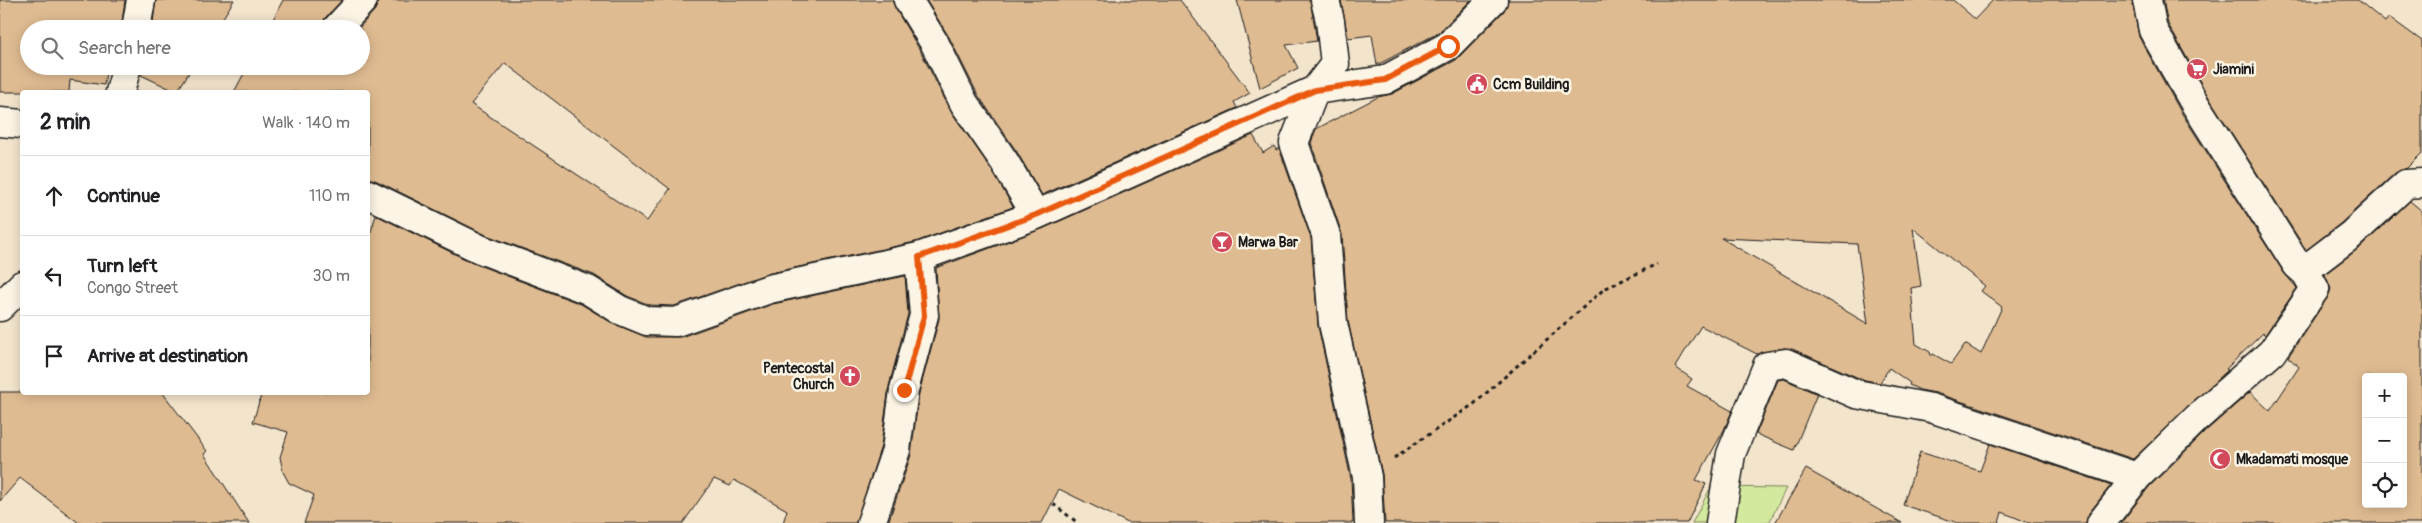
<!DOCTYPE html>
<meta charset="utf-8">
<style>
:root{--surface:#fff;--page:#f6f6f6;--text:#202124;--muted:#757577;--line:#e0e0e0}
body{margin:0;font-family:Pangolin,sans-serif;background:var(--page);color:var(--text)}
.controls{position:absolute;right:15px;bottom:15px;display:grid;overflow:hidden;border-radius:5px;box-shadow:0 2px 12px #0003}
.controls button{width:45px;height:45px;display:grid;place-items:center;padding:0;border:0;border-bottom:1px solid var(--line);background:var(--surface);color:var(--text);font:25px sans-serif}
.stop{position:absolute;width:15px;height:15px;margin:-11px;border:4px solid #ea580c;border-radius:50%;background:#fff}
.stop.end{background:#ea580c;border-color:#fff;box-shadow:0 1px 5px #0008}
.list{margin:0;padding:0;list-style:none}
h2{display:flex;justify-content:space-between;align-items:center;height:65px;margin:0;padding:0 20px;font-size:21px}
h2 small{font-size:16px;font-weight:400;color:var(--muted)}
.list li{display:grid;grid-template-columns:32px 1fr auto;gap:15px;align-items:center;box-sizing:border-box;height:80px;padding:0 20px;border-top:1px solid var(--line)}
.list b{display:block;font-size:19px;white-space:nowrap}
.list p{margin:0;font-size:16px;white-space:nowrap;color:var(--muted)}
.list em{font-size:16px;font-style:normal;color:var(--muted)}
.icon{flex:none;width:28px;height:28px;fill:none;stroke:currentColor;stroke-width:2;stroke-linecap:round;stroke-linejoin:round}
.map{position:relative;flex:none;width:2422px;height:523px;overflow:hidden}
.search{position:absolute;background:var(--surface);box-shadow:0 2px 12px #0003;left:20px;top:20px;width:350px;height:55px;display:flex;align-items:center;gap:12px;box-sizing:border-box;padding:0 18px;border-radius:28px;color:var(--muted);font-size:19px}
.panel{position:absolute;background:var(--surface);box-shadow:0 2px 12px #0003;left:20px;top:90px;width:350px;height:305px;border-radius:5px}
.map>svg:first-child{display:block}
.green{fill:#d3e99d;stroke:#78825c}
.building{fill:#dfbb91;stroke:#1c1c1c;fill-rule:evenodd}
.lines{fill:none;stroke-linecap:round;stroke-linejoin:round}
.minor-casing{stroke:#1c1c1c;stroke-width:31}
.path{stroke:#1c1c1c;stroke-width:3;stroke-dasharray:4 4;stroke-linecap:butt}
.minor{stroke:#fcf5e5;stroke-width:28}
.route{stroke:#ea580c;stroke-width:6}
.labels{text-anchor:middle;stroke-width:5;stroke-linejoin:round;paint-order:stroke}
.poi-label{font-size:14px;font-weight:bold;fill:#1c1c1c;stroke:#fcf5e5;text-anchor:start}
</style>
<div class="map">
<svg width="2422" height="523" viewBox="0 0 2422 523">
<rect width="100%" height="100%" fill="#f3e4cc"/>
<filter id="ink" filterUnits="userSpaceOnUse"><feTurbulence type="fractalNoise" baseFrequency=".02" numOctaves="2"/><feDisplacementMap in="SourceGraphic" scale="10" xChannelSelector="R" yChannelSelector="G"/><feConvolveMatrix kernelMatrix="1 2 1 2 8 2 1 2 1" color-interpolation-filters="sRGB"/></filter>
<g filter="url(#ink)">
<!-- green -->
<path class="green" d="M 1711,487 L 1786,488 L 1769,523 L 1692,523 Z"/>
<!-- building -->
<path class="building" d="M 0,0 L 125,0 L 121,29 L 29,29 L 29,66 L 107,66 L 104,85 L 70,80 L 69,92 L 0,92 Z
M 156,0 L 234,0 L 216,29 L 152,29 Z
M 283,0 L 342,0 L 325,18 L 321,29 L 268,29 Z
M 378,0 L 892,0 L 895,8 L 921,52 L 950,110 L 991,169 L 1013,207 L 915,242 L 766,274 L 674,306 L 650,305 L 627,296 L 594,275 L 486,235 L 375,180 L 368,178 L 368,92 L 234,92 L 248,66 L 361,66 L 361,29 L 358,29 L 375,10 ZM 505,63 L 670,189 L 647,221 L 471,104 Z
M 926,0 L 1180,0 L 1250,93 L 1234,102 L 1237,108 L 1042,195 L 1017,152 L 978,95 L 949,37 Z
M 1237,0 L 1310,0 L 1317,41 L 1286,45 L 1298,68 L 1260,88 Z
M 1341,0 L 1471,0 L 1438,33 L 1377,65 L 1372,35 L 1348,38 Z
M 1508,0 L 1953,0 L 1975,19 L 1993,0 L 2132,0 L 2139,37 L 2181,112 L 2284,273 L 2297,288 L 2265,335 L 2263,333 L 2226,369 L 2228,370 L 2133,459 L 1936,393 L 1920,390 L 1909,385 L 1910,383 L 1889,368 L 1880,383 L 1861,379 L 1792,349 L 1784,348 L 1757,354 L 1701,326 L 1675,367 L 1692,379 L 1687,386 L 1732,411 L 1724,430 L 1696,480 L 1706,484 L 1687,523 L 1385,523 L 1382,474 L 1348,321 L 1342,234 L 1311,143 L 1316,129 L 1378,97 L 1392,94 L 1456,60 L 1504,11 ZM 1913,228 L 1985,286 L 1981,291 L 2002,307 L 1981,354 L 1965,344 L 1951,364 L 1933,354 L 1931,356 L 1930,352 L 1916,344 L 1911,288 L 1921,286 ZM 1721,238 L 1857,244 L 1868,324 Z
M 2163,0 L 2358,0 L 2385,22 L 2389,17 L 2422,41 L 2422,153 L 2407,168 L 2395,173 L 2341,223 L 2306,250 L 2208,96 L 2168,24 Z
M 142,66 L 193,66 L 177,92 L 141,75 Z
M 1253,135 L 1263,153 L 1274,146 L 1276,150 L 1279,148 L 1311,238 L 1318,326 L 1351,479 L 1353,523 L 1128,523 L 1059,489 L 1042,523 L 888,523 L 911,455 L 919,393 L 939,319 L 936,268 L 1042,229 Z
M 2410,201 L 2422,211 L 2422,523 L 2121,523 L 2149,487 L 2208,429 L 2250,392 L 2270,411 L 2299,367 L 2288,357 L 2328,297 L 2331,289 L 2325,274 L 2362,246 ZM 2366,377 L 2403,377 L 2403,504 L 2366,504 Z
M 376,215 L 473,263 L 581,304 L 614,324 L 646,337 L 681,337 L 773,304 L 905,276 L 908,314 L 889,386 L 881,446 L 856,523 L 783,523 L 787,510 L 734,480 L 730,486 L 714,479 L 683,523 L 304,523 L 314,495 L 289,483 L 283,472 L 280,457 L 288,432 L 253,422 L 262,392 L 368,392 L 368,241 Z
M 1784,379 L 1817,394 L 1794,450 L 1756,434 L 1778,380 Z
M 0,392 L 162,392 L 207,451 L 204,454 L 249,523 L 79,523 L 20,478 L 0,501 Z
M 1990,444 L 2111,485 L 2089,513 L 2086,523 L 2029,523 L 2002,512 L 1999,523 L 1958,523 L 1903,505 L 1920,452 L 1980,471 Z
M 1806,469 L 1902,523 L 1775,523 Z"/>
<g class="lines">
<!-- minor casing -->
<g class="minor-casing">
<path id="minor" d="M 908,0 L 935,44 L 964,103 L 1004,161 L 1036,215
M 1325,0 L 1330,21 L 1335,64 L 1315,90 L 1294,143 L 1326,235 L 1333,323 L 1367,477 L 1369,523
M 136,29 L 141,0
M 336,29 L 363,0
M 120,92 L 127,66
M 0,122 L 22,124
M 368,194 L 480,249 L 588,290 L 620,310 L 647,321 L 676,322 L 769,289 L 919,257 L 1036,215 L 1315,90 L 1385,80 L 1448,46 L 1493,0
M 2306,273 L 2310,266 L 2351,235 L 2406,184 L 2422,183
M 0,307 L 22,285
M 871,523 L 896,450 L 904,390 L 924,315 L 919,257
M 1720,523 L 1731,454 L 1767,366 L 1786,363 L 1856,394 L 1931,408 L 2137,477
M 2101,523 L 2137,477 L 2197,418 L 2272,352 L 2315,289 L 2306,273 L 2297,265 L 2195,104 L 2153,30 L 2147,0"/>
</g>
<!-- path -->
<path class="path" d="M 1394,458 L 1474,404 L 1604,289 L 1657,264
M 1053,504 L 1078,523"/>
<!-- minor -->
<use href="#minor" class="minor"/>
</g>
</g>
<g class="lines" filter="url(#ink)">
<!-- route -->
<path class="route" d="M 904,390 L 924,316 L 919,257 L 1036,215 L 1315,90 L 1385,80 L 1448,46"/>
</g>
<!-- icons -->
<defs>
<g id="supermarket-disc" transform="scale(1.125)"><circle r="9.5" fill="#d1495b" stroke="#fcf5e5"/><path d="M-6-5.5h2.5l.6 2H6L4.5 2H-2.5L-4.4-4H-6ZM-1.5 3.2a1.3 1.3 0 1 0 .1 0ZM3 3.2a1.3 1.3 0 1 0 .1 0Z" fill="#fff"/></g>
<g id="civic-disc" transform="scale(1.125)"><circle r="9.5" fill="#d1495b" stroke="#fcf5e5"/><path d="M-.6-6.5H3V-4.5H.6V-3L4-1V1h2V6H-6V1h2V-1L-.6-3ZM-1.2 2.5V6h2.4V2.5Z" fill="#fff"/></g>
<g id="bar-disc" transform="scale(1.125)"><circle r="9.5" fill="#d1495b" stroke="#fcf5e5"/><path d="M-6-5H6L.8 .8V4.5H3.5V6h-7V4.5H-.8V.8Z" fill="#fff"/></g>
<g id="church-disc" transform="scale(1.125)"><circle r="9.5" fill="#d1495b" stroke="#fcf5e5"/><path d="M-1.2-6h2.4v3.5h3.3v2.4h-3.3V6h-2.4V-.1h-3.3v-2.4h3.3Z" fill="#fff"/></g>
<g id="mosque-disc" transform="scale(1.125)"><circle r="9.5" fill="#d1495b" stroke="#fcf5e5"/><path d="M3.5-4.9A6 6 0 1 0 3.5 4.9A5 5 0 1 1 3.5-4.9Z" fill="#fff"/></g>
</defs>
<g fill-rule="evenodd">
<use href="#supermarket-disc" x="2197" y="69"/>
<use href="#civic-disc" x="1477" y="84"/>
<use href="#bar-disc" x="1222" y="242"/>
<use href="#church-disc" x="850" y="376"/>
<use href="#mosque-disc" x="2220" y="459"/>
</g>
<g class="labels">
<!-- poi labels -->
<g class="poi-label">
<text x="2213" y="74">Jiamini</text>
<text x="1493" y="89">Ccm Building</text>
<text x="1238" y="247">Marwa Bar</text>
<text x="834" y="373" text-anchor="end">Pentecostal<tspan x="834" dy="16">Church</tspan></text>
<text x="2236" y="464">Mkadamati mosque</text>
</g>
</g>
</svg>
<div class="controls">
<button>+</button>
<button>−</button>
<button><svg class="icon" aria-label="locate" viewBox="0 0 24 24"><circle cx="12" cy="12" r="6"/><path d="M12 2v4M12 18v4M2 12h4M18 12h4"/></svg></button>
</div>
<div class="stop" style="left:1448px;top:46px"></div>
<div class="stop end" style="left:904px;top:390px"></div>
<div class="search"><svg class="icon" aria-label="search" viewBox="0 0 24 24"><circle cx="10" cy="10" r="6"/><path d="M15 15l6 6"/></svg>Search here</div>
<section class="panel">
<h2>2 min<small>Walk · 140 m</small></h2>
<ul class="list">
<li><svg class="icon" aria-label="ahead" viewBox="0 0 24 24"><path d="M12 20V5M6 11l6-6 6 6"/></svg><div><b>Continue</b></div><em>110 m</em></li>
<li><svg class="icon" aria-label="left" viewBox="0 0 24 24"><path d="M17 20v-9H6M10 6l-5 5 5 5"/></svg><div><b>Turn left</b><p>Congo Street</p></div><em>30 m</em></li>
<li><svg class="icon" aria-label="arrive" viewBox="0 0 24 24"><path d="M6 21V4h12l-3 4 3 4H6"/></svg><div><b>Arrive at destination</b></div></li>
</ul>
</section>
</div>
